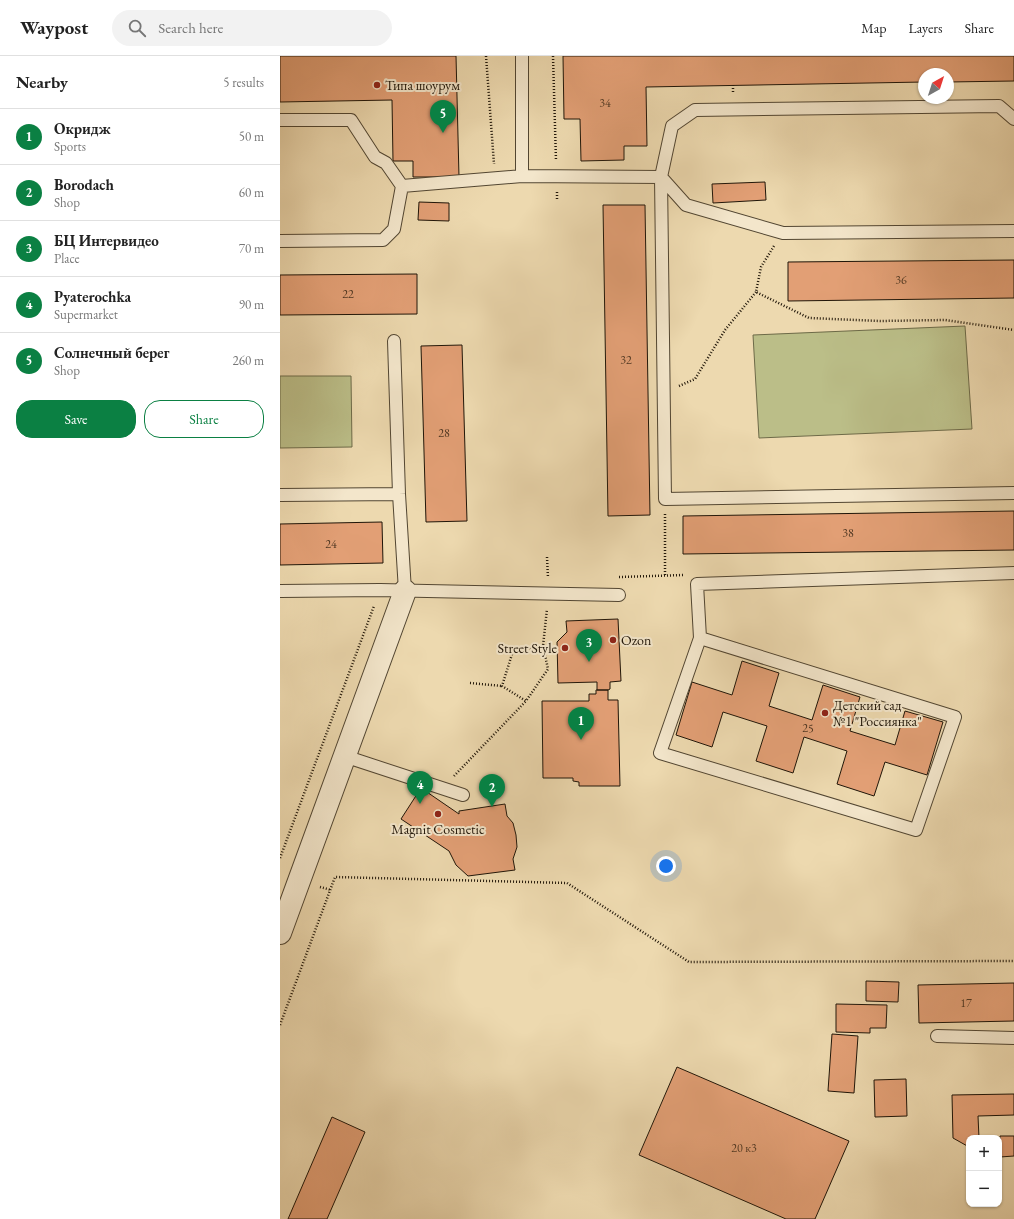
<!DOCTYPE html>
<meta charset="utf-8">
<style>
:root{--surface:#fff;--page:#f2f2f2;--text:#222;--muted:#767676;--line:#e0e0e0;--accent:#0b8043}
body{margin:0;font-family:"EB Garamond",serif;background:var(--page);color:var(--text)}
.controls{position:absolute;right:12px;bottom:12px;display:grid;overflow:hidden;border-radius:8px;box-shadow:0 1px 3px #0004}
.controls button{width:36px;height:36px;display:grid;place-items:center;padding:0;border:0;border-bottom:1px solid var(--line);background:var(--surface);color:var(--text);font:20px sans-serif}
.compass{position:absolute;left:638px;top:12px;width:36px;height:36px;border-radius:50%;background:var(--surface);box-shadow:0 1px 3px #0004;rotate:39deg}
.you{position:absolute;left:386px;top:810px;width:14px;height:14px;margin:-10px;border:3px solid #fff;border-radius:50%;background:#1a73e8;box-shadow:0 0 0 6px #1a73e833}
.badge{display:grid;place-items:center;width:26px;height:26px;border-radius:50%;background:var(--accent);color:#fff;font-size:13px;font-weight:700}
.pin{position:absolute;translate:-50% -33px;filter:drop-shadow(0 1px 2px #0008)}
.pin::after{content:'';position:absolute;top:21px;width:14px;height:12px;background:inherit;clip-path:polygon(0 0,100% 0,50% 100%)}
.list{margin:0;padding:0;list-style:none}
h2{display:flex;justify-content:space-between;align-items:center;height:52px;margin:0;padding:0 16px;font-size:17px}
h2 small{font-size:13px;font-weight:400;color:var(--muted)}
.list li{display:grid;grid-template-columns:26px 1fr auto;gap:12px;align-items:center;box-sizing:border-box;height:56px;padding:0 16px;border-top:1px solid var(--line)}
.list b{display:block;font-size:15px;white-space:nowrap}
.list p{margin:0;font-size:13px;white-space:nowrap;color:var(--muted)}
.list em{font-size:13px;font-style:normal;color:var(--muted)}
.actions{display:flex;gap:8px;padding:12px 16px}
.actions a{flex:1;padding:9px 0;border:1px solid var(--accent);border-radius:16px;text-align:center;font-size:14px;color:var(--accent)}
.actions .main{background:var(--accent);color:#fff}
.icon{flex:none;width:22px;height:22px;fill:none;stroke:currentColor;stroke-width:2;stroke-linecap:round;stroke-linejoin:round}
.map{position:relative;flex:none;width:734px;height:1163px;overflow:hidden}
header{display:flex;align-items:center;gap:24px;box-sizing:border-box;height:56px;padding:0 20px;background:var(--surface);border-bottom:1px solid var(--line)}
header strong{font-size:19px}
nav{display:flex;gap:22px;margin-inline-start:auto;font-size:14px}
.search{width:280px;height:36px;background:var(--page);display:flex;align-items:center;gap:10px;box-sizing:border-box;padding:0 14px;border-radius:22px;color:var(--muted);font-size:15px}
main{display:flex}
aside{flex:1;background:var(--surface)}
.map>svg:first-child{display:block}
.green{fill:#bbbe88;stroke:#6d6a48}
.building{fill:#e29f75;stroke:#1f1508}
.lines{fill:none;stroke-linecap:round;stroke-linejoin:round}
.service-casing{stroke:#524632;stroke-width:14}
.minor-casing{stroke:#524632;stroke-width:24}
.path{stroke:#1f1508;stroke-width:2.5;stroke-dasharray:1 2;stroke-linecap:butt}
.service{stroke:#f3e6cb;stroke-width:12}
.minor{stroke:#f3e6cb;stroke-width:22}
.poi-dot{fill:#8f2418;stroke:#f3e6cb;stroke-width:1.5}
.labels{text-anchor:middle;stroke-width:4;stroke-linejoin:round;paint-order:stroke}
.number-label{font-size:12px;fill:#503823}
.poi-label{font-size:14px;fill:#1f1508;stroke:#f3e6cb;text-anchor:start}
</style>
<header>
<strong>Waypost</strong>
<div class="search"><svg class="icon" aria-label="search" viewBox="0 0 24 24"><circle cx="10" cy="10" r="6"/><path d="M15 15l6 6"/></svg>Search here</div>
<nav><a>Map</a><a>Layers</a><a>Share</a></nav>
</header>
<main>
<aside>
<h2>Nearby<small>5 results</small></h2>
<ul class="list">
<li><span class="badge">1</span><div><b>Окридж</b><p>Sports</p></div><em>50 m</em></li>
<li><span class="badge">2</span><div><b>Borodach</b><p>Shop</p></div><em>60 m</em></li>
<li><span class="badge">3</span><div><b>БЦ Интервидео</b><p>Place</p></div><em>70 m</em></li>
<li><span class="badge">4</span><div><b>Pyaterochka</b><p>Supermarket</p></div><em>90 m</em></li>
<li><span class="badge">5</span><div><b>Солнечный берег</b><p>Shop</p></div><em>260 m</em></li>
</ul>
<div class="actions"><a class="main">Save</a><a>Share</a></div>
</aside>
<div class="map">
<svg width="734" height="1163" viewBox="0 0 734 1163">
<rect width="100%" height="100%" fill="#edd9af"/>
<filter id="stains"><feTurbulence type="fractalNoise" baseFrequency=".005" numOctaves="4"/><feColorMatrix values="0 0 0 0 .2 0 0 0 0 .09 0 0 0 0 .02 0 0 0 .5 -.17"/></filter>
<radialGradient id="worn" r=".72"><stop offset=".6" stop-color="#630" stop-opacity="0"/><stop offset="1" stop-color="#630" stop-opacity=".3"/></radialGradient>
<!-- green -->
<path class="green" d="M 685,270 L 692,373 L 479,382 L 473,279 Z
M 0,320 L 71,320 L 72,391 L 0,392 Z"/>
<!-- building -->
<path class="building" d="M 0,0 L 176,0 L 179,121 L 133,121 L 133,105 L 113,105 L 112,44 L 0,46 Z
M 283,0 L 734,0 L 734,25 L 668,26 L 668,18 L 644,18 L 644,26 L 366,31 L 367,90 L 344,90 L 344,104 L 301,105 L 300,63 L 284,63 Z
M 485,126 L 486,144 L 433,147 L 432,128 Z
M 139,146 L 169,147 L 169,165 L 138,164 Z
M 323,149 L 365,149 L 370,459 L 328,460 Z
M 734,204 L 734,242 L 508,245 L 508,206 Z
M 137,218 L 137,258 L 0,259 L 0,219 Z
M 182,289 L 187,465 L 146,466 L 141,290 Z
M 734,455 L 734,494 L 403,498 L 403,460 Z
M 102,466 L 103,507 L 0,509 L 0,468 Z
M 338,563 L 341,625 L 330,626 L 330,633 L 328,634 L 317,634 L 317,626 L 278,627 L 277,586 L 287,576 L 286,565 Z
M 462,605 L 499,617 L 489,650 L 532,664 L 543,629 L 580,641 L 570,675 L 615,689 L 625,655 L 663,666 L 647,719 L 605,706 L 594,740 L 557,728 L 567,695 L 524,681 L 513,717 L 476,705 L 487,670 L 443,656 L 432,691 L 396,679 L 412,626 L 452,639 Z
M 316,634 L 328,634 L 328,644 L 338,644 L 340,730 L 299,730 L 299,726 L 293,725 L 293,722 L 263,722 L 262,645 L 309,645 L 309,638 L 316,638 Z
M 141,732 L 179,758 L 179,755 L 225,748 L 227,760 L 233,767 L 236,779 L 237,791 L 233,803 L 235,814 L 188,820 L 176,809 L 169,795 L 121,763 Z
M 586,925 L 619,926 L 618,946 L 586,945 Z
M 734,927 L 734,965 L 639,967 L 638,929 Z
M 556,948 L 607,949 L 606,972 L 590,972 L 590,977 L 556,976 Z
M 552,978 L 578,980 L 574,1037 L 548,1035 Z
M 397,1011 L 569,1085 L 535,1163 L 506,1163 L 359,1099 Z
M 626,1023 L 627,1060 L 595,1061 L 594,1024 Z
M 734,1038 L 734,1059 L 698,1060 L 699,1082 L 689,1082 L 689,1091 L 673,1082 L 672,1039 Z
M 52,1061 L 85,1076 L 47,1163 L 8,1163 Z
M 720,1080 L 734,1080 L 734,1100 L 720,1101 Z"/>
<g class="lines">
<!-- service casing -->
<g class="service-casing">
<path id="service" d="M 0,64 L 71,64 L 95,101 L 106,107 L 122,130 L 242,120 L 242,0
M 242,120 L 381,121 L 392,70 L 415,54 L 719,50 L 734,63
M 381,121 L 385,443 L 734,437
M 381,121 L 406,149 L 503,177 L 734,175
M 0,185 L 103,184 L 114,173 L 122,130
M 114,285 L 119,438 L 125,535
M 0,439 L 119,438
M 0,535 L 100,534 L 339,539
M 420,582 L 675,661 L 636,774 L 380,697 L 420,582 L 417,528 L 734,517
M 64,700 L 183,739
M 657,980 L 734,982"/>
</g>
<!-- minor casing -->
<g class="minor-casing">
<path id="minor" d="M 0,877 L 125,535"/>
</g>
<!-- path -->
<path class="path" d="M 206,0 L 214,108
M 273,0 L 276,105
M 453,29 L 453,37
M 277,136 L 277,143
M 494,190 L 481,211 L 476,236 L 529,262 L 600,265 L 665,264 L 734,274
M 399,330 L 415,323 L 445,274 L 476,236
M 385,458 L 385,520
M 267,501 L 268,522
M 339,521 L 404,519
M 263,590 L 268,613 L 246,645 L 222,630 L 233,595 L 263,590 L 267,553
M 190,627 L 222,630
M 174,720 L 246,645
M 0,802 L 94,550
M 40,831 L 51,834
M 0,969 L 55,821 L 287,827 L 409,906 L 734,905"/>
<!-- service -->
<use href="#service" class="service"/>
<!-- minor -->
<use href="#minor" class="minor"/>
</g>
<!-- markers -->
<g class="poi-dot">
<circle cx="97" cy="29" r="4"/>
<circle cx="333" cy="584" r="4"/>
<circle cx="285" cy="592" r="4"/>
<circle cx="545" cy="657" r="4"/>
<circle cx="158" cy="758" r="4"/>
</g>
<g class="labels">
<!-- number labels -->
<g class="number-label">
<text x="325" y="51">34</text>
<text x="621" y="228">36</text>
<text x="68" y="242">22</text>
<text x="346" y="308">32</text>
<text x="164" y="381">28</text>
<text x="568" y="481">38</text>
<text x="51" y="492">24</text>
<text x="528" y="676">25</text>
<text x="686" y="951">17</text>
<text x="464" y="1096">20 к3</text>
</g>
<!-- poi labels -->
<g class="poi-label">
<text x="105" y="34">Типа шоурум</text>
<text x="341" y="589">Ozon</text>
<text x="277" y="597" text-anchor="end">Street Style</text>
<text x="553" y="654">Детский сад<tspan x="553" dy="16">№1 "Россиянка"</tspan></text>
<text x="158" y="778" text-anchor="middle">Magnit Cosmetic</text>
</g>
</g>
<rect width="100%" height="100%" filter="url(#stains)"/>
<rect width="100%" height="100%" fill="url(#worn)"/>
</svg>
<div class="controls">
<button>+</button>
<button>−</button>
</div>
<svg class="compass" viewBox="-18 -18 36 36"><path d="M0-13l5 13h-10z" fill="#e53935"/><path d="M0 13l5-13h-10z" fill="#767676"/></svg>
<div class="you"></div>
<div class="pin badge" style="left:301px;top:684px">1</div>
<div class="pin badge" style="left:212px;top:751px">2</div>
<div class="pin badge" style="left:309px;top:606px">3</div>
<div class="pin badge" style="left:140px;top:748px">4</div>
<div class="pin badge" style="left:163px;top:77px">5</div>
</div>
</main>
